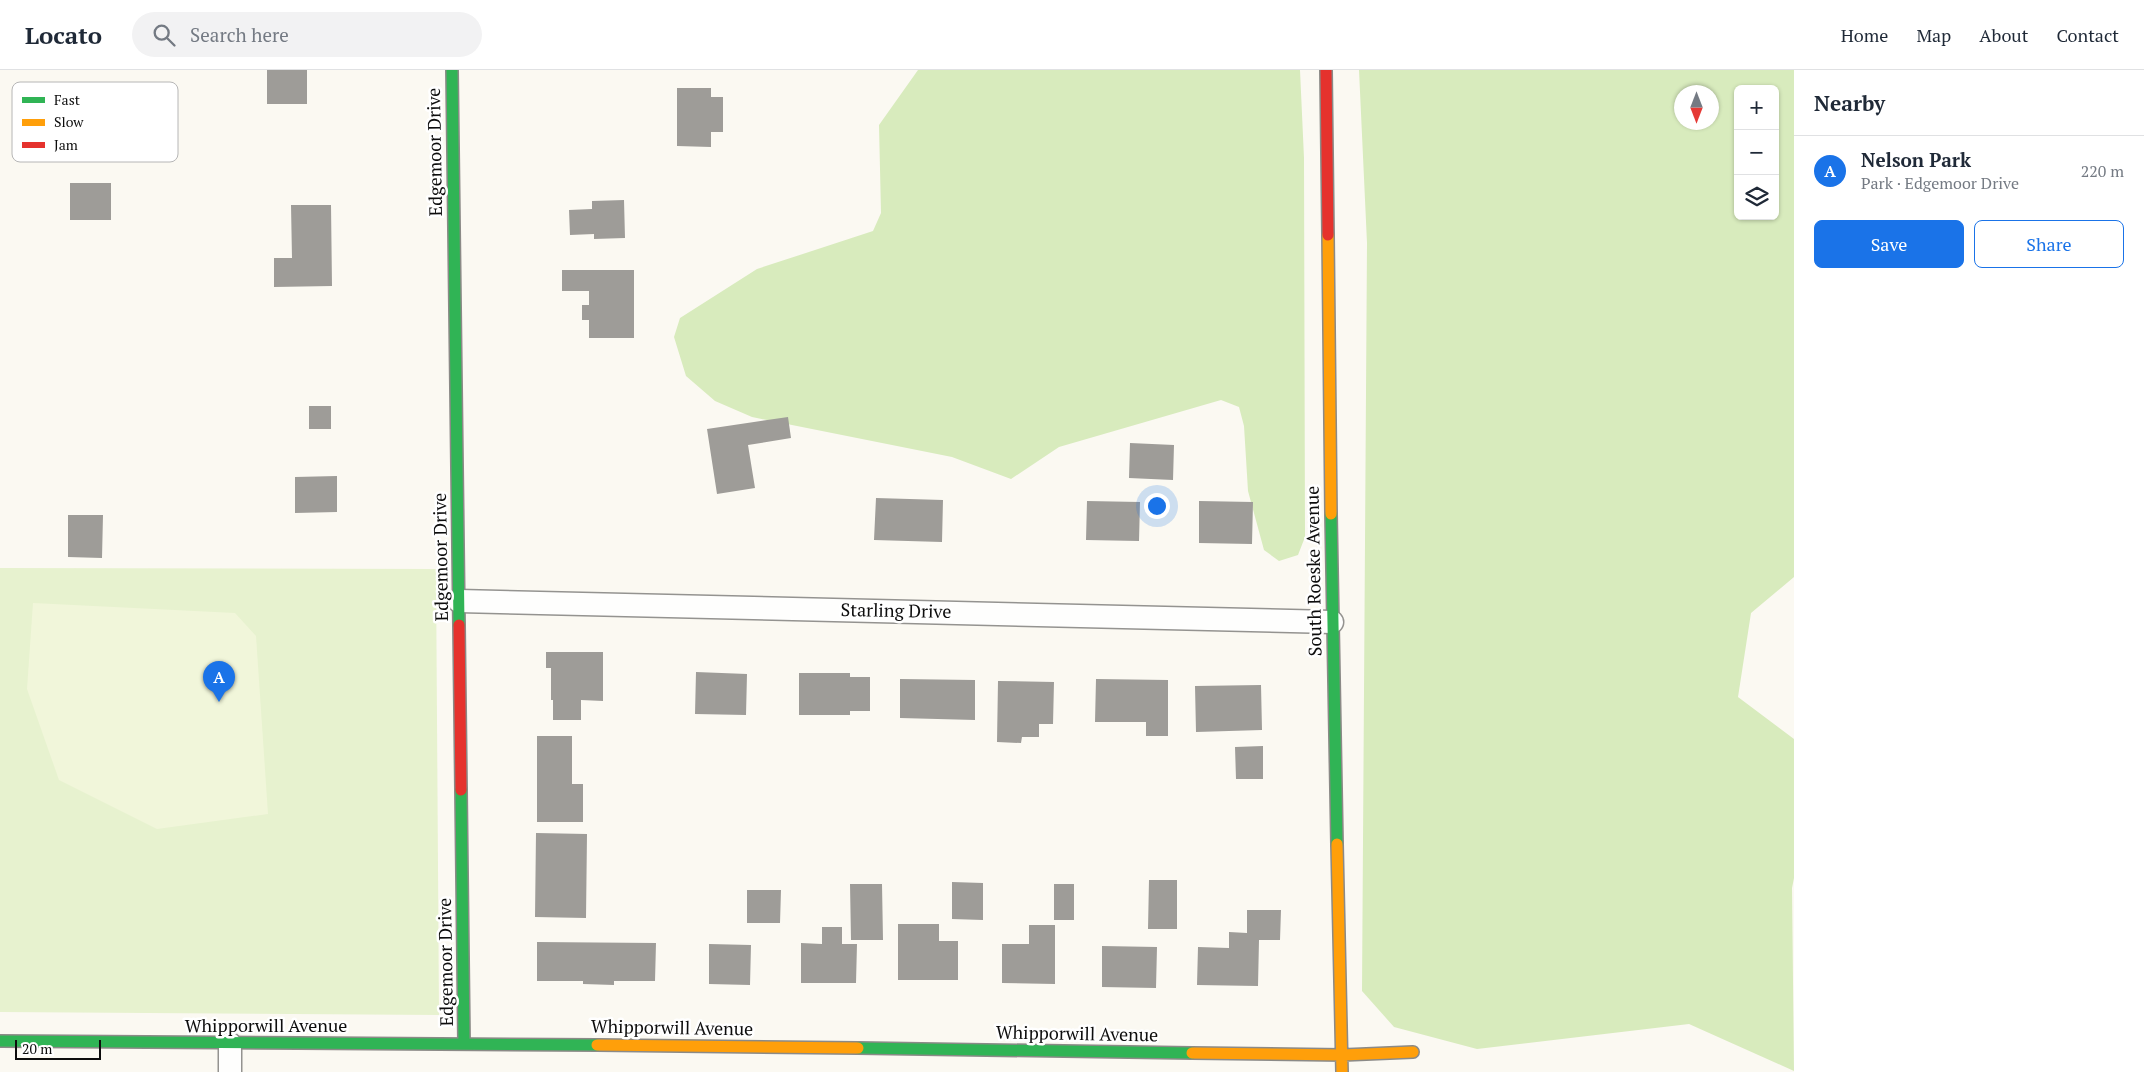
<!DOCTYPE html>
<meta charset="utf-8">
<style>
:root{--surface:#fff;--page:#f2f2f3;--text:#1f2937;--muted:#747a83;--line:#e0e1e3;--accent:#1a73e8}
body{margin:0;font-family:"PT Serif",serif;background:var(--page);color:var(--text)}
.controls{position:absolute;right:15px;top:15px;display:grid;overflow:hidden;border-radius:8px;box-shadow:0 1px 4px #0004}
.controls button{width:45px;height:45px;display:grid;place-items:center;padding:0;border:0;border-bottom:1px solid var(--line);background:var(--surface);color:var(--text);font:25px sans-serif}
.compass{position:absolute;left:1674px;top:15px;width:45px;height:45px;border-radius:50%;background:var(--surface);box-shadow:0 1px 4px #0004;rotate:180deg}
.scale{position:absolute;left:15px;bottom:12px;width:86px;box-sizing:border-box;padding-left:5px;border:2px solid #0d0d0d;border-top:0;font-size:14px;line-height:18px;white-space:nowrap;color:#0d0d0d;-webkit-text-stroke:4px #fff;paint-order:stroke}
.you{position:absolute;left:1156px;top:435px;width:18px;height:18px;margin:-12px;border:4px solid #fff;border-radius:50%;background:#1a73e8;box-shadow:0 0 0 8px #1a73e833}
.badge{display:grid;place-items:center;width:32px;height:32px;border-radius:50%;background:var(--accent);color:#fff;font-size:16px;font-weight:700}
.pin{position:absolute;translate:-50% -41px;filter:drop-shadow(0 1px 2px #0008)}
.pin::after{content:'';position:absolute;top:26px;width:18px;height:15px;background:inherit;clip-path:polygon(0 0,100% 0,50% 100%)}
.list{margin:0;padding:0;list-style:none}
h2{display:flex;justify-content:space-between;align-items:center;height:65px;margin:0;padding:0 20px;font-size:21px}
h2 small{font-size:16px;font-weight:400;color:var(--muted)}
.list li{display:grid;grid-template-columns:32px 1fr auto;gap:15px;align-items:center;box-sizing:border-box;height:70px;padding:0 20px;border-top:1px solid var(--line)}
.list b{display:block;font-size:19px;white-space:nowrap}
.list p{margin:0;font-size:16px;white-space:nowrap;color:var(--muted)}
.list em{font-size:16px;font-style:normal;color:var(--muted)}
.actions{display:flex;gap:10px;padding:15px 20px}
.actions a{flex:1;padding:11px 0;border:1px solid var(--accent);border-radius:8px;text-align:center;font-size:18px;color:var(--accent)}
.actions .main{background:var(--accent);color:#fff}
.icon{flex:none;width:28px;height:28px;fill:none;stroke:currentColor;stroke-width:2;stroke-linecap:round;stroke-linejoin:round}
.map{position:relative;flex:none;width:1794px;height:1002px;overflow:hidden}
header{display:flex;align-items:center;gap:30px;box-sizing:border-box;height:70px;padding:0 25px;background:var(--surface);border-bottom:1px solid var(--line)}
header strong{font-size:24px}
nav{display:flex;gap:28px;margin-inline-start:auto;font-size:18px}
.search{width:350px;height:45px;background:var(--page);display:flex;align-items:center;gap:12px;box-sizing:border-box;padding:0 18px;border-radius:28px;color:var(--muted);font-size:19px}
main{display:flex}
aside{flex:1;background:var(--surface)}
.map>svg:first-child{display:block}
.green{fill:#e7f2cf}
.forest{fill:#d8ebbd;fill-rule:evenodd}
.pitch{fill:#f1f6da}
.building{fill:#9e9c98}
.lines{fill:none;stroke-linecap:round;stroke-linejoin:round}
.street-casing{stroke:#949390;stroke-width:25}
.fast-casing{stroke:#8b8a87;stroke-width:14}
.slow-casing{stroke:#8b8a87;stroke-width:14}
.jam-casing{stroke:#8b8a87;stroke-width:14}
.street{stroke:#fefefd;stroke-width:22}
.fast{stroke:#30b455;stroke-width:11}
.slow{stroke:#ff9f0a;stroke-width:11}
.jam{stroke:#e5322d;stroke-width:11}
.labels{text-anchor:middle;stroke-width:5;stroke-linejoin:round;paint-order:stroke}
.street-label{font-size:18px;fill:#0d0d0d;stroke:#fff}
.key{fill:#fff;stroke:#b6b6b6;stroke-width:1}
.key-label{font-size:14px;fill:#0d0d0d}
</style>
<header>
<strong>Locato</strong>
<div class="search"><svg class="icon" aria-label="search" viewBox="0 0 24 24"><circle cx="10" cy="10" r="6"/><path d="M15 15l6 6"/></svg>Search here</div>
<nav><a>Home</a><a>Map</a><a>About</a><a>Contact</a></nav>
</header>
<main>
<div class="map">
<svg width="1794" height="1002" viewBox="0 0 1794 1002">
<rect width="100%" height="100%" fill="#fbf9f2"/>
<!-- green -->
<path class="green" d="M 0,498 L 436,499 L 439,945 L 0,942 Z"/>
<!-- forest -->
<path class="forest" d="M 918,0 L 1300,0 L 1304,88 L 1305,467 L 1298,485 L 1279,491 L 1264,480 L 1248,421 L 1244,356 L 1239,337 L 1221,330 L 1059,377 L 1011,409 L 952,387 L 752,347 L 715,331 L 686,306 L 674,267 L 680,248 L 757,199 L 873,161 L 881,143 L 879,55 Z
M 1359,0 L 1794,0 L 1794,507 L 1751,543 L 1738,627 L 1794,669 L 1794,808 L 1792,818 L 1794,1001 L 1689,954 L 1477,979 L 1394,957 L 1362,921 L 1367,173 ZM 1738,19 L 1775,19 L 1775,146 L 1738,146 ZM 1682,22 L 1712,22 L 1712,52 L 1682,52 Z"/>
<!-- pitch -->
<path class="pitch" d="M 33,533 L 235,543 L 256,566 L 268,744 L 157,759 L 59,710 L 27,619 Z"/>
<!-- building -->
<path class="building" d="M 267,0 L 307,0 L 307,34 L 267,34 Z
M 677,18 L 711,18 L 711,27 L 723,27 L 723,62 L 711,62 L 711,77 L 677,76 Z
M 70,113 L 111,113 L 111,150 L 70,150 Z
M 624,130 L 625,168 L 594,169 L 594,164 L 570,165 L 569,140 L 592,139 L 592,131 Z
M 291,135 L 331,135 L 332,216 L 274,217 L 274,188 L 292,188 Z
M 562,200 L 634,200 L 634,268 L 589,268 L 589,250 L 582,250 L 582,235 L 589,235 L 589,221 L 562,221 Z
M 309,336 L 331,336 L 331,359 L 309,359 Z
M 788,347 L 791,368 L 748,375 L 755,418 L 717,424 L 707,359 Z
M 1130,373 L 1174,375 L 1173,410 L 1129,408 Z
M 337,406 L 337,442 L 295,443 L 295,407 Z
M 876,428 L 943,430 L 942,472 L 874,470 Z
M 1087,431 L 1140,432 L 1139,471 L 1086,470 Z
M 1199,431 L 1253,432 L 1252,474 L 1199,473 Z
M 68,445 L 103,445 L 102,488 L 68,487 Z
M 546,582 L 603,582 L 603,631 L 581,630 L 581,650 L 553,650 L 553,630 L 551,630 L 551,598 L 546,598 Z
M 696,602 L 747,604 L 746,645 L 695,644 Z
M 799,603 L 850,603 L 850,607 L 870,607 L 870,641 L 850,641 L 850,645 L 799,645 Z
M 900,609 L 975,610 L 975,650 L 900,648 Z
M 1096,609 L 1168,610 L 1168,666 L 1146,666 L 1146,652 L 1095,652 Z
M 998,611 L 1054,612 L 1053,654 L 1039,654 L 1039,667 L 1022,667 L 1021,673 L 997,672 Z
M 1261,615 L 1262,660 L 1196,662 L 1195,616 Z
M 537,666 L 572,666 L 572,714 L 583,714 L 583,752 L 537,752 Z
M 1263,676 L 1263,709 L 1236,709 L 1235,677 Z
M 536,763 L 587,764 L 586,848 L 535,847 Z
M 1149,810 L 1177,810 L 1177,859 L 1148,859 Z
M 952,812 L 983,813 L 983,850 L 952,849 Z
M 850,814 L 882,814 L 883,870 L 851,870 Z
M 1054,814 L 1074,814 L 1074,850 L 1054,850 Z
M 747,820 L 781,820 L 780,853 L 747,853 Z
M 1247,840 L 1281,840 L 1280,870 L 1259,870 L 1258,916 L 1197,915 L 1198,877 L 1229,878 L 1229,862 L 1247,863 Z
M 898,854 L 939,854 L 939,871 L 958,871 L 958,910 L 898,910 Z
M 1029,855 L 1055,855 L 1055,914 L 1002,913 L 1002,874 L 1029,874 Z
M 822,857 L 842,857 L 842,874 L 857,874 L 856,913 L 801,913 L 801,873 L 822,874 Z
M 537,872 L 656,873 L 655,911 L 614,911 L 614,915 L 583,914 L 583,911 L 537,911 Z
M 709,874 L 751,875 L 750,915 L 709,914 Z
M 1102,876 L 1157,877 L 1156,918 L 1102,917 Z"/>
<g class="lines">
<!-- street casing -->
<g class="street-casing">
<path id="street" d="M 459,531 L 1332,552
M 230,974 L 230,1002"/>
</g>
<!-- fast casing -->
<g class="fast-casing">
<path id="fast" d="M 452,0 L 459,555
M 1331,444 L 1337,774
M 461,720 L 464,973
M 0,971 C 199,974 398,972 597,975
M 858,978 L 1192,983"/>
</g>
<!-- slow casing -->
<g class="slow-casing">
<path id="slow" d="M 1328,165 L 1331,444
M 1337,774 L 1342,1002
M 597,975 L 858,978
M 1192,983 L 1343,985 L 1413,982"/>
</g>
<!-- jam casing -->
<g class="jam-casing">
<path id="jam" d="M 1326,0 L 1328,165
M 459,555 L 461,720"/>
</g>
<!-- street -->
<use href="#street" class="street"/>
<!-- fast -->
<use href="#fast" class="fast"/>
<!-- slow -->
<use href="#slow" class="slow"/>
<!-- jam -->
<use href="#jam" class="jam"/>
</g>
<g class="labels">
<!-- street labels -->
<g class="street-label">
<text transform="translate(435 82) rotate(-91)" y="6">Edgemoor Drive</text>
<text transform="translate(441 487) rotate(-91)" y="6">Edgemoor Drive</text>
<text transform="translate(1314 501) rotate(-91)" y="6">South Roeske Avenue</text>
<text transform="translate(896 541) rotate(1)" y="6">Starling Drive</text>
<text transform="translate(446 892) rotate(-91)" y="6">Edgemoor Drive</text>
<text x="266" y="962">Whipporwill Avenue</text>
<text transform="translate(672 958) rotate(1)" y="6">Whipporwill Avenue</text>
<text transform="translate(1077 964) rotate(1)" y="6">Whipporwill Avenue</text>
</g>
</g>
<!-- legend -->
<rect x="12" y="12" width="166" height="80" rx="8" class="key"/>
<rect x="22" y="27" width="23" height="6" fill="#30b455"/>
<rect x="22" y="49" width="23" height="7" fill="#ff9f0a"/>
<rect x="22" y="72" width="23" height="6" fill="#e5322d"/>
<g class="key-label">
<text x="54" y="35">Fast</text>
<text x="54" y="57">Slow</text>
<text x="54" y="80">Jam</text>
</g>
</svg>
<div class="controls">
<button>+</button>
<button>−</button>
<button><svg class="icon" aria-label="layers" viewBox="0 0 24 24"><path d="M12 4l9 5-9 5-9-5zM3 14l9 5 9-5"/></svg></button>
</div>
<svg class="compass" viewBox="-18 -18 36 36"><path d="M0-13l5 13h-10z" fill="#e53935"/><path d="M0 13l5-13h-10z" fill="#747a83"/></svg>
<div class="scale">20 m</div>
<div class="you"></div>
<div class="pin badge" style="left:219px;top:632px">A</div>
</div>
<aside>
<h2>Nearby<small></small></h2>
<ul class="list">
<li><span class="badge">A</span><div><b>Nelson Park</b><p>Park · Edgemoor Drive</p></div><em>220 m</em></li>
</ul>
<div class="actions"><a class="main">Save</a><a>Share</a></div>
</aside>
</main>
